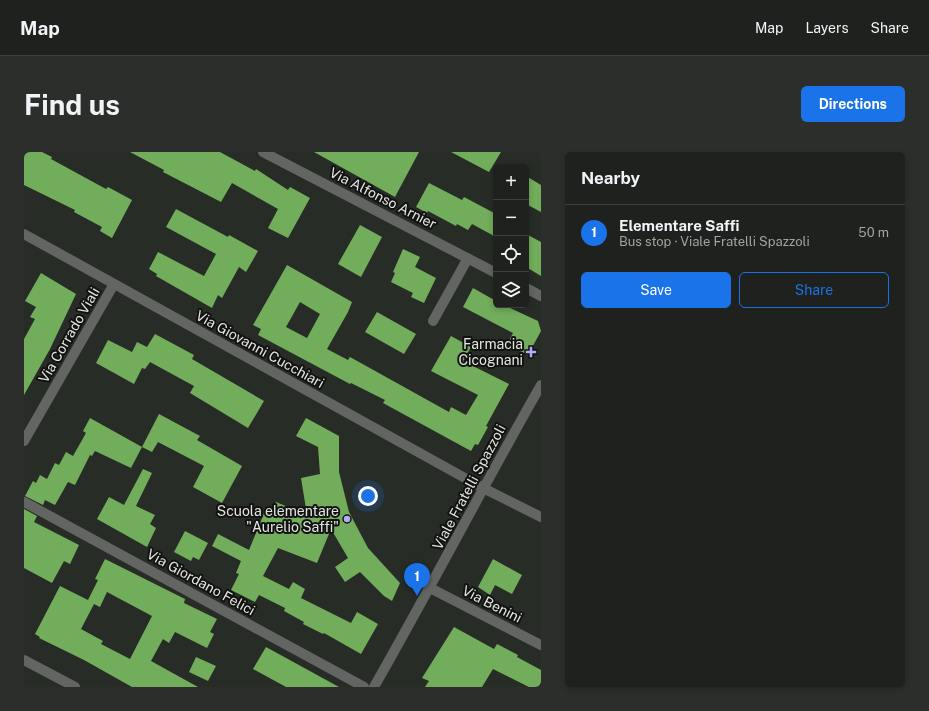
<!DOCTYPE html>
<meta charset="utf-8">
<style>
:root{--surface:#1e211d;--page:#2b2e2a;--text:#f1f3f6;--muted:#a1a3a4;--line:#3c3e3b;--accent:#1a73e8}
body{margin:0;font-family:"Public Sans",sans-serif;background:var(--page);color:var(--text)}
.controls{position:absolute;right:12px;top:12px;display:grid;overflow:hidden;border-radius:6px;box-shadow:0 2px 6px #0003}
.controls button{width:36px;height:36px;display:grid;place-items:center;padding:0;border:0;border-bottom:1px solid var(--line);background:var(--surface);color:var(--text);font:20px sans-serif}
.you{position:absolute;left:344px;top:344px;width:14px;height:14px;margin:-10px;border:3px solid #fff;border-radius:50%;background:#1a73e8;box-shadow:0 0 0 6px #1a73e833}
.badge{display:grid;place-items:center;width:26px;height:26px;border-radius:50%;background:var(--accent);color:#fff;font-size:13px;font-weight:700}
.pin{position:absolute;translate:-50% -33px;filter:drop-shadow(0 1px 2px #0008)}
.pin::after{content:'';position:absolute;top:21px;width:14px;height:12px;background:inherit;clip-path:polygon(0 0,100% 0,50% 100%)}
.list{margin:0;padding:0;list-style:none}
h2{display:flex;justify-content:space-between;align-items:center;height:52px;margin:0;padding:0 16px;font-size:17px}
h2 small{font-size:13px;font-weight:400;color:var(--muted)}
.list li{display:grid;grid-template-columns:26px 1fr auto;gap:12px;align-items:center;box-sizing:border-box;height:56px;padding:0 16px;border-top:1px solid var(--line)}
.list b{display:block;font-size:15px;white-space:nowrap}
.list p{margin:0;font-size:13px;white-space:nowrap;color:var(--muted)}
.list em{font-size:13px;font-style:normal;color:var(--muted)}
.actions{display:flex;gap:8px;padding:12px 16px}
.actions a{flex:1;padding:9px 0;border:1px solid var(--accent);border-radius:6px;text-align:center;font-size:14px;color:var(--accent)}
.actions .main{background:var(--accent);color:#fff}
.icon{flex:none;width:22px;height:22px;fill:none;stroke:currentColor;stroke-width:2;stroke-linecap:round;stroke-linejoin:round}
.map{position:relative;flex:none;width:517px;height:535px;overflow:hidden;border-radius:6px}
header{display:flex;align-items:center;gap:24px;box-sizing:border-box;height:56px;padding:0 20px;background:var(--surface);border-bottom:1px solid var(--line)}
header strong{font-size:19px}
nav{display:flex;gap:22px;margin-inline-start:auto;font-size:14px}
.intro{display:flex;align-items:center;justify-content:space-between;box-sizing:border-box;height:96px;padding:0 24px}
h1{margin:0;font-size:28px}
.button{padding:10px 18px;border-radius:6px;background:var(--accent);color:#fff;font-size:14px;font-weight:700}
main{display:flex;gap:24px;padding:0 24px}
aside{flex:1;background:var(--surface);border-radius:6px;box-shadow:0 2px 6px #0003}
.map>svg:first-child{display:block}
.building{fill:#72ad5b;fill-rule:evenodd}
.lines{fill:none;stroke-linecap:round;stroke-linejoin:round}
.minor{stroke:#636563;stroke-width:10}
.poi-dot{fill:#b3adf9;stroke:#121311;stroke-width:1.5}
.labels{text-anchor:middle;stroke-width:4;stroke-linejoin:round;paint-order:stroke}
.street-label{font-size:14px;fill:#e3e5e2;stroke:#121311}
.poi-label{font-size:14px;fill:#e3e5e2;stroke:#121311;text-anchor:end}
</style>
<header>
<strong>Map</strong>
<nav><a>Map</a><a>Layers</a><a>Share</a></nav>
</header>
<div class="intro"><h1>Find us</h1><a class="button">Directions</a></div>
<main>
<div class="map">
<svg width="517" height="535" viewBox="0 0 517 535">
<rect width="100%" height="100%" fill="#282c27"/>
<!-- building -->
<path class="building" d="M 0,0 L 18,0 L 28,5 L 27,7 L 82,37 L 84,35 L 108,48 L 88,86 L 76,79 L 78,75 L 50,60 L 51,58 L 0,33 Z
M 106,0 L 196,0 L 231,19 L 232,17 L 264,38 L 266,35 L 286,46 L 264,86 L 244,76 L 254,57 L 208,31 L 197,50 L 139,20 L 140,18 Z
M 290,0 L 395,0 L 371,45 Z
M 427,0 L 477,0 L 465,20 Z
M 502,24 L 517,33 L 517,60 L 502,52 Z
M 405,31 L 438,48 L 440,45 L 472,62 L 472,85 L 448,72 L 444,78 L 433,72 L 432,74 L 404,59 L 403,61 L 392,55 Z
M 152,57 L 204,85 L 205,83 L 234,99 L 222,120 L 215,115 L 198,146 L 194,143 L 188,156 L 132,124 L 133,122 L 125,117 L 134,100 L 180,124 L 192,102 L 142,75 Z
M 336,73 L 358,85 L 337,125 L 314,112 Z
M 502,82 L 517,90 L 517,124 L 502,115 Z
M 379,97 L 396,105 L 391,115 L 412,126 L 400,151 L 387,145 L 389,141 L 367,130 L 371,121 L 369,120 Z
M 263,113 L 328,150 L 324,160 L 303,197 L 324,208 L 326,205 L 425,260 L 427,255 L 442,263 L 454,243 L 407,219 L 427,184 L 447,195 L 439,209 L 485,232 L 462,274 L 464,275 L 454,293 L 451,292 L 447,299 L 359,251 L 361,248 L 327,231 L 326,232 L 234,183 L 237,177 L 229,173 ZM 276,150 L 296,162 L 283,186 L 262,175 Z
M 17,121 L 52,142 L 26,197 L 0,243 L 0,187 L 11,167 L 6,165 L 12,155 L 1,149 Z
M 449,136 L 472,149 L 472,153 L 480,153 L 514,169 L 517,179 L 504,203 L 483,192 L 489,181 L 439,155 Z
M 353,160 L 392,182 L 380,202 L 341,180 Z
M 131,182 L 170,203 L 168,207 L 240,249 L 224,276 L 166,241 L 170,234 L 126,210 L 121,217 L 118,216 L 110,232 L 72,211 L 84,188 L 108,200 L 113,190 L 123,195 Z
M 135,262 L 176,284 L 173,288 L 218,314 L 198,351 L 169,335 L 180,314 L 134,290 L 128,300 L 118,295 Z
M 66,266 L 118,295 L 107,316 L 71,299 L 68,304 L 66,303 L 51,333 L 44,330 L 31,353 L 21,348 L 19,353 L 1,344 L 9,329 L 12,331 L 16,323 L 23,327 L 31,311 L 35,313 L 42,300 L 49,304 L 62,281 L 59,279 Z
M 282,266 L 315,284 L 315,320 L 325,360 L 344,396 L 376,431 L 368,449 L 360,444 L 336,420 L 321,430 L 311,415 L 324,406 L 307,377 L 293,411 L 254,396 L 239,424 L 265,437 L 269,430 L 281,437 L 277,446 L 327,471 L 333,460 L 354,472 L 337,502 L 300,481 L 299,482 L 279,472 L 280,470 L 260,459 L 261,456 L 235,443 L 231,450 L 207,438 L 215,422 L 212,421 L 217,409 L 188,394 L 194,382 L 225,398 L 241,359 L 247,362 L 252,350 L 283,363 L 277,326 L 296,322 L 294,295 L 272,284 Z
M 119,317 L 128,321 L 112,354 L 131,363 L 126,372 L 132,376 L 123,395 L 73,367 L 85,345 L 100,353 Z
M 0,357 L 13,364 L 10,370 L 55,393 L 46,412 L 40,409 L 28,431 L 0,416 Z
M 161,379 L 184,391 L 175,408 L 169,405 L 167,409 L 150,400 Z
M 81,407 L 161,447 L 160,451 L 193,467 L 186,480 L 190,482 L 183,496 L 151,480 L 145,491 L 139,487 L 127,509 L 174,535 L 108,535 L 60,508 L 15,486 L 16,485 L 11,482 L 36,434 L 64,448 L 74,428 L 71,427 ZM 83,440 L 128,464 L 106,507 L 77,492 L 79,489 L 57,477 L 70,452 L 76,455 Z
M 469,407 L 498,423 L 488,442 L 471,433 L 466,443 L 454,435 Z
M 430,475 L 470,497 L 473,492 L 494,503 L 493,505 L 517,518 L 517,535 L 505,535 L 469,517 L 458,535 L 401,535 L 405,529 L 398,526 Z
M 242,495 L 315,535 L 262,535 L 229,517 Z
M 172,505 L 192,514 L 184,529 L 165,520 Z"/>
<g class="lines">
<!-- minor -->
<path class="minor" d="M 239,0 L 472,121
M 0,82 L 459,336 L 517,365
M 502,136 L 517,144
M 409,169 L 444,106
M 0,289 L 90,132
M 0,350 L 340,535
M 406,436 L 517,493
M 0,508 L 51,535
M 350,535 C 407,435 460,333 517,233"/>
</g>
<!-- markers -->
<g class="poi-dot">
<path d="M505 194h4v4h4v4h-4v4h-4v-4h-4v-4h4z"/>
<circle cx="323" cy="367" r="4"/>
</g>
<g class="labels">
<!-- street labels -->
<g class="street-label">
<text transform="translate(359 46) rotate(27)" y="5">Via Alfonso Arnier</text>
<text transform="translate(45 183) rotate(-60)" y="5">Via Corrado Viali</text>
<text transform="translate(236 197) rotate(29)" y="5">Via Giovanni Cucchiari</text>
<text transform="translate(445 335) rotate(-62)" y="5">Viale Fratelli Spazzoli</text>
<text transform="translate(177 430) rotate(29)" y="5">Via Giordano Felici</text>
<text transform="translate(468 452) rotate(27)" y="5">Via Benini</text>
</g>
<!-- poi labels -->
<g class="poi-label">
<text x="499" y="197">Farmacia<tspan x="499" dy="16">Cicognani</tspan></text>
<text x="315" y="364">Scuola elementare<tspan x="315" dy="16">"Aurelio Saffi"</tspan></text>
</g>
</g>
</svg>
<div class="controls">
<button>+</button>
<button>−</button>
<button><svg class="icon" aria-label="locate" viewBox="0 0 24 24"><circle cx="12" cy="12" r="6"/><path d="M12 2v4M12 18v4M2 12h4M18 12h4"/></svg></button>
<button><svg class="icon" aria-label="layers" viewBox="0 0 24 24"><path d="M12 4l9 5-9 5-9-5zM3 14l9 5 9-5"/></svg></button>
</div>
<div class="you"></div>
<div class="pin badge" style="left:393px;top:444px">1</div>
</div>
<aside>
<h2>Nearby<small></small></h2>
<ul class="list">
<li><span class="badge">1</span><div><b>Elementare Saffi</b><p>Bus stop · Viale Fratelli Spazzoli</p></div><em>50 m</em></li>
</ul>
<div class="actions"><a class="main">Save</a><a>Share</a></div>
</aside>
</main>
